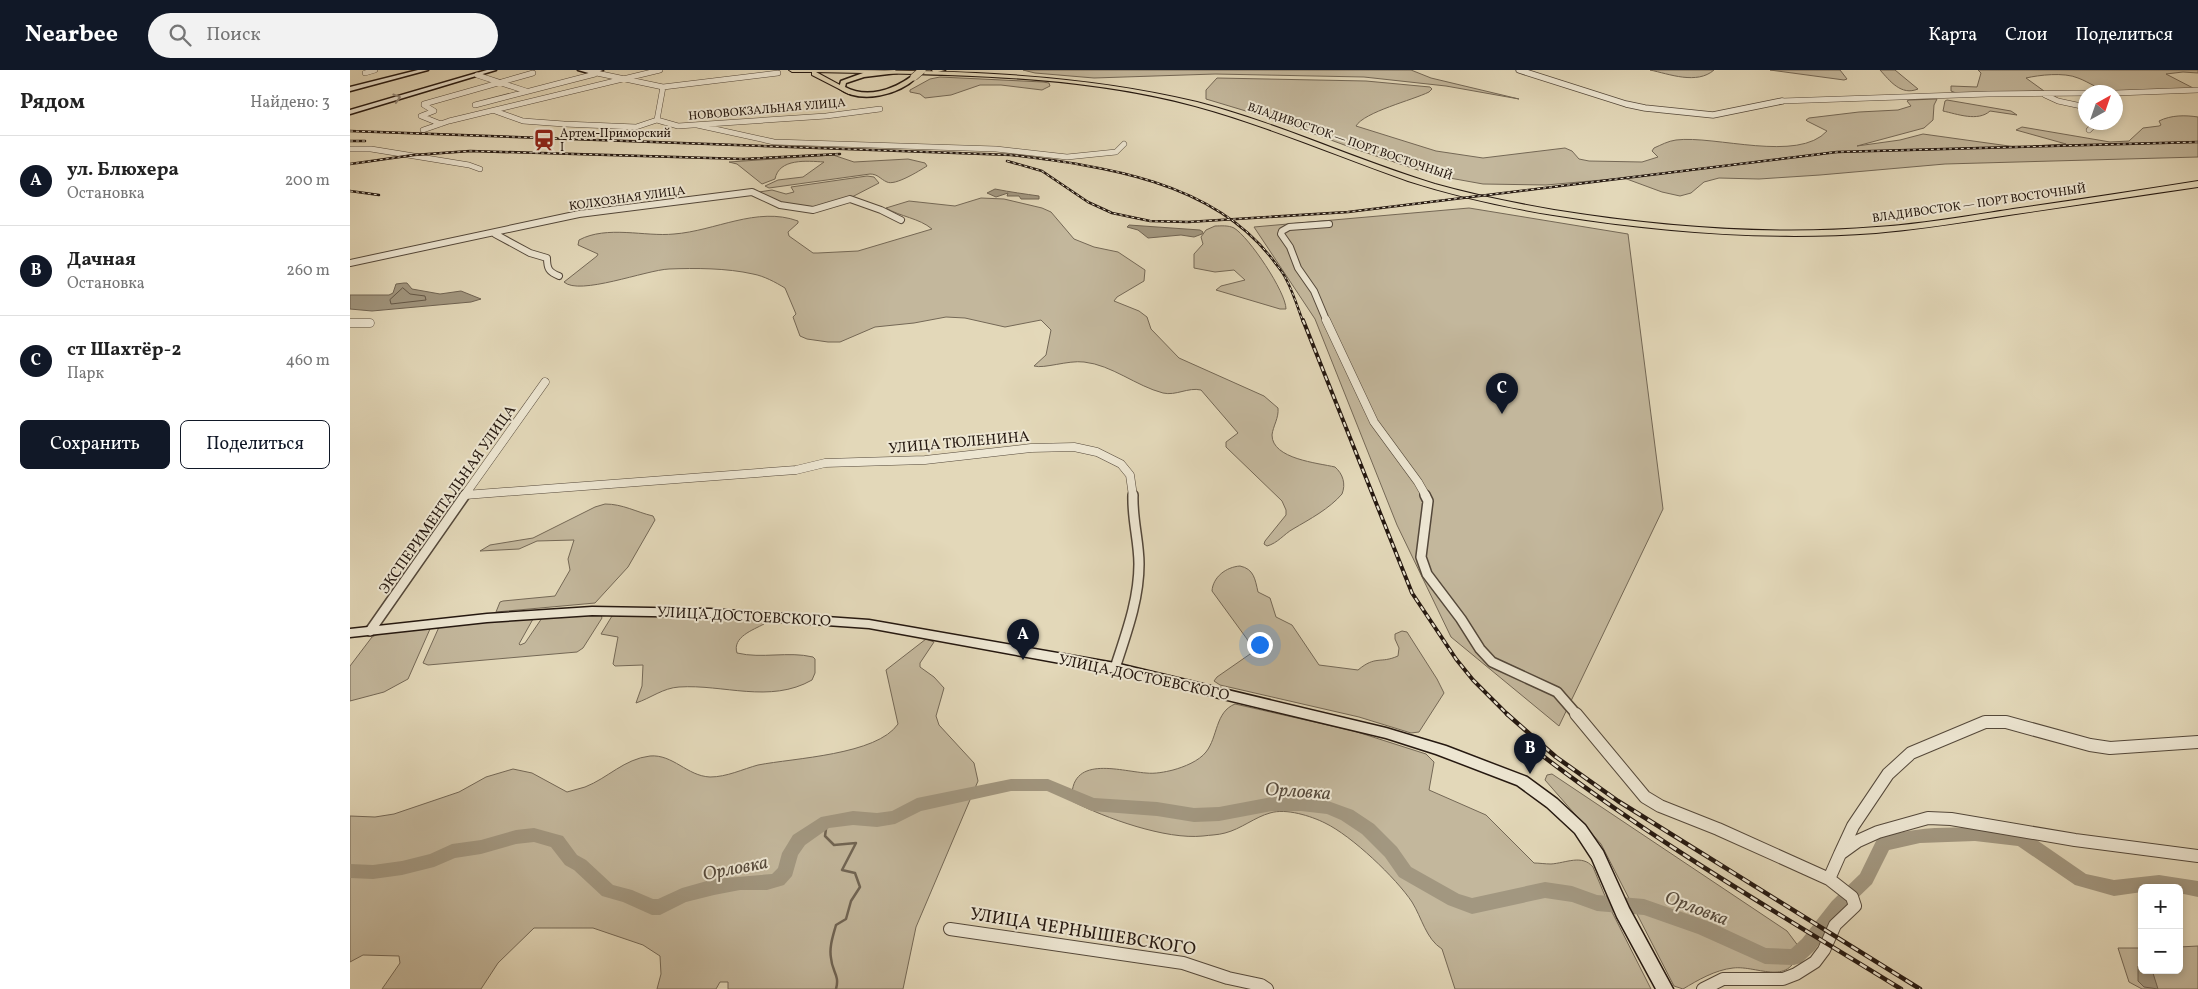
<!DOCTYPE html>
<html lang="ru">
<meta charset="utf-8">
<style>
:root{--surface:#fff;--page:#f2f2f2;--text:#222;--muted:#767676;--line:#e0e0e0;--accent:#111827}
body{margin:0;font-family:Vollkorn,serif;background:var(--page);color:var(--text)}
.controls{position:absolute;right:15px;bottom:15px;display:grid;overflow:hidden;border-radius:8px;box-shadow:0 2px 8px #0003}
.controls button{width:45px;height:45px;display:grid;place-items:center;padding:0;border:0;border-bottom:1px solid var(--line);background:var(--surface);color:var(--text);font:25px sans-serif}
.compass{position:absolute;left:1728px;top:15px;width:45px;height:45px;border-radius:50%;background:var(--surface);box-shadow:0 2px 8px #0003;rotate:40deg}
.you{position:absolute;left:909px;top:574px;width:18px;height:18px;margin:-12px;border:4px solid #fff;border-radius:50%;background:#1a73e8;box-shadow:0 0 0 8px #1a73e833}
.badge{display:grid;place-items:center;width:32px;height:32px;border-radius:50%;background:var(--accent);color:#fff;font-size:16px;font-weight:700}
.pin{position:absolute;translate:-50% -41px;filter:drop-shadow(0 1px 2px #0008)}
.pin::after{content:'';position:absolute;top:26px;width:18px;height:15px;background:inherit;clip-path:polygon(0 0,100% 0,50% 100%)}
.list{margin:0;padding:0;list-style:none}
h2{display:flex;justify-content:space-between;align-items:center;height:65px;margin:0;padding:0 20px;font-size:21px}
h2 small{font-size:16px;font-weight:400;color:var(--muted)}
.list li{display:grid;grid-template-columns:32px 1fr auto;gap:15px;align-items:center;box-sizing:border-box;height:90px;padding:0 20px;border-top:1px solid var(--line)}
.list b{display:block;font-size:19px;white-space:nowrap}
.list p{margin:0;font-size:16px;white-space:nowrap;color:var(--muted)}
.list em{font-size:16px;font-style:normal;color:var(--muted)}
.actions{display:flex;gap:10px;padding:15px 20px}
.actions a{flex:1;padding:11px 0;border:1px solid var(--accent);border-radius:8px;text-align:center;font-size:18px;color:var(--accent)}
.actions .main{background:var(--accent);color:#fff}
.icon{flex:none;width:28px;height:28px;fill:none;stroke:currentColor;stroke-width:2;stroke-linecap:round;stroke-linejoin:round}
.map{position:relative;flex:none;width:1848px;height:919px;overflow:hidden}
header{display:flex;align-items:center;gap:30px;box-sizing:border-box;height:70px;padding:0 25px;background:var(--accent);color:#fff}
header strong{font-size:24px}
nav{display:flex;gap:28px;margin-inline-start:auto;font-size:18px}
.search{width:350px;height:45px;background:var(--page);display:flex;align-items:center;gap:12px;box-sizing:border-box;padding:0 18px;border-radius:28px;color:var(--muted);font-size:19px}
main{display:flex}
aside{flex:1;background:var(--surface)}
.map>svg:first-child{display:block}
.green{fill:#c3b79c;stroke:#746856}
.water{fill:#a29780;stroke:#706453}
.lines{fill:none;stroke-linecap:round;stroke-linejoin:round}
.shore{stroke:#645848;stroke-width:1}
.stream{stroke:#706453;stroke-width:2.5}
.river{fill:#a29780;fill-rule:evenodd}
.minor-far4-casing{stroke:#54483a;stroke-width:6}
.minor-far3-casing{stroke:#54483a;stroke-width:8}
.minor-far2-casing{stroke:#54483a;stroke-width:9}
.minor-far1-casing{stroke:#54483a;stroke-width:12}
.minor-casing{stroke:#54483a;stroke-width:14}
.tertiary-casing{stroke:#54483a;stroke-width:7}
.secondary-casing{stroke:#251810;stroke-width:3}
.primary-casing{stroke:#251810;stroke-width:3}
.trunk-casing{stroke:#251810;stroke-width:2}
.minor-far4{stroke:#ede6d2;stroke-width:5}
.minor-far3{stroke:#ede6d2;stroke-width:6}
.minor-far2{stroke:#ede6d2;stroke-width:8}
.minor-far1{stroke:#ede6d2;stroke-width:9}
.minor{stroke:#ede6d2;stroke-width:12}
.tertiary{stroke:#ede6d2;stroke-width:5.5}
.secondary{fill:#ede6d2;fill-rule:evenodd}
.primary{fill:#e3d8b9;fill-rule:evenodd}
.trunk{fill:#e3d8b9;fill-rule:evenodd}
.rail-far2-casing{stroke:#251810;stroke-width:2.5}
.rail-far1-casing{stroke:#251810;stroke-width:4}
.rail-casing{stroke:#251810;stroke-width:4.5}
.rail-far2{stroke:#ede6d2;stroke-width:1;stroke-dasharray:3;stroke-linecap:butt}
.rail-far1{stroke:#ede6d2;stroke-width:2;stroke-dasharray:5;stroke-linecap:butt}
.rail{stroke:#ede6d2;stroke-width:2.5;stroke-dasharray:8;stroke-linecap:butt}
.primary-bridge-casing{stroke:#251810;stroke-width:8;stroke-linecap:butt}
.primary-bridge{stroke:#e3d8b9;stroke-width:7}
.oneway{stroke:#93897b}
.labels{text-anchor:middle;stroke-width:4;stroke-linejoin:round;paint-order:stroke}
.far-street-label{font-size:12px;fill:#251810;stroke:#ede6d2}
.far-poi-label{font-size:12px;fill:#251810;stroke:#ede6d2;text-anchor:start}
.street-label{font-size:15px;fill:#251810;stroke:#ede6d2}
.near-street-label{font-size:18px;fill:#251810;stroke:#ede6d2}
.near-water-label{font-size:19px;font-style:italic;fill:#574b3d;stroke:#ede6d2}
</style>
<header>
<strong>Nearbee</strong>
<div class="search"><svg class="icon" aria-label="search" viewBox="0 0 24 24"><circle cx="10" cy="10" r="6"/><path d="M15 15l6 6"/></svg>Поиск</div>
<nav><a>Карта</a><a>Слои</a><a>Поделиться</a></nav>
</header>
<main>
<aside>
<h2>Рядом<small>Найдено: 3</small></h2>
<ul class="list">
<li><span class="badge">A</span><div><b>ул. Блюхера</b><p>Остановка</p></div><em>200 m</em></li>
<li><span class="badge">B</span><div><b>Дачная</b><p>Остановка</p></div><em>260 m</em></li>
<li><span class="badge">C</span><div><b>ст Шахтёр-2</b><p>Парк</p></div><em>460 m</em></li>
</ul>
<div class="actions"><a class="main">Сохранить</a><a>Поделиться</a></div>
</aside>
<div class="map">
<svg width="1848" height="919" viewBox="0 0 1848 919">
<rect width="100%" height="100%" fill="#e3d8b9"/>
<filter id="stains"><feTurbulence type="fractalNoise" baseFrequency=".004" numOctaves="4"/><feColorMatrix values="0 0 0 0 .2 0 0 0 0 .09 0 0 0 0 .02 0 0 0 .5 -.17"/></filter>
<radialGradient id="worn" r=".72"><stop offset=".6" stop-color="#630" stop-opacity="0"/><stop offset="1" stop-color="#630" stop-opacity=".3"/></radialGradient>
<!-- green -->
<path class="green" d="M 673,0 L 1061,0 L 1081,8 L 1169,29 L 1096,16 L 1014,7 L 865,4 L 744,8 L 685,3 Z
M 1300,0 L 1364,0 C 1347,15 1319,4 1300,0 Z
M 1420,0 L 1490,0 L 1497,9 L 1494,10 Z
M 1530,0 L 1545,0 L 1568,19 C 1551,26 1540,11 1530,0 Z
M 1628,0 L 1848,0 L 1848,3 L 1833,2 L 1816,4 L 1845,19 L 1761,22 C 1749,20 1739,12 1728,8 C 1714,2 1689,5 1676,8 L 1694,21 L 1606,23 L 1601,21 L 1601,16 L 1627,17 L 1631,3 Z
M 590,7 L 693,12 L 699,13 L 700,16 L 692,20 L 651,15 L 630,15 L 601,25 L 575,28 L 570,24 L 560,22 L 560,20 L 580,9 Z
M 867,8 L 1016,11 L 1080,17 L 1082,19 L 1079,22 C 1063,30 1014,42 1006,56 L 1086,81 L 1133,88 L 1215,78 L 1222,81 L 1229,89 L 1239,91 L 1292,92 L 1308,87 L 1302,81 L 1304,78 C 1311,75 1318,71 1326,70 C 1365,65 1448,93 1477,61 L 1457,51 L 1456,50 L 1459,48 L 1509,42 L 1548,40 L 1561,36 L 1557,31 L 1559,30 L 1587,29 L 1584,35 L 1583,50 L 1574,58 L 1507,76 L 1550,70 L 1573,64 L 1666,77 L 1716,74 L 1666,60 L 1672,57 L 1760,72 L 1779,71 L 1793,58 L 1809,56 L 1811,55 L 1809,51 C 1821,45 1835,45 1848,47 L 1848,87 L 1595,94 L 1470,105 L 1409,109 L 1369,108 L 1354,112 L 1341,123 L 1330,126 L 1312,122 L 1274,108 L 1196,115 L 1133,114 L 1083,105 L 1008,80 L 929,51 L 856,29 L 856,20 Z
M 1597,30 L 1661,41 L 1667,45 L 1640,41 C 1628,52 1607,44 1593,41 L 1595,31 Z
M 483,85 L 504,92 L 558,89 L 575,93 L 577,96 C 569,101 545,116 537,112 C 530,109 528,104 520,104 L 419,118 L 415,116 L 428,110 L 453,107 L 474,92 C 457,91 429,88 425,109 L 412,114 L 387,94 L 379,92 Z
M 517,106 L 524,107 L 529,113 L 500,128 L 463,137 L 428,132 L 409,122 L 422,120 L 436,124 L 444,122 L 441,117 Z
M 631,128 L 654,129 L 692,138 L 701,142 L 724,169 L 744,177 L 768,182 L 795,200 L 794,211 L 767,227 L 764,231 L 789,241 L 797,247 L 801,259 L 829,288 L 914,326 L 928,338 C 929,348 923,356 922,365 C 922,389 968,393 985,397 C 993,404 996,414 992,424 C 979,439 960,449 943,459 C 934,464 928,473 917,476 L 914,474 L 915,471 L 936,445 L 936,440 L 932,431 L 876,377 L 876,372 L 888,363 L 851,320 C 838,317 826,326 813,323 C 786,316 762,295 734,292 C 718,290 694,299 684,296 L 696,285 L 701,260 L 691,250 L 655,257 L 615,248 L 596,247 L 564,253 L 525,257 L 490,272 L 478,272 L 457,269 L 450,266 L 443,247 L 446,244 L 435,218 C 425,212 414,206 403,204 C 377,198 345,198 319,199 C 296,200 229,226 214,212 L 247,186 L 248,184 L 228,175 L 229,170 C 257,155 295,167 324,164 C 365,161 407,136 448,151 L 448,153 L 438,162 L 439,166 L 463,183 L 468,183 L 508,181 L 582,159 C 569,148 551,147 536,138 L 559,131 L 605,136 Z
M 1119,138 L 1278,164 L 1313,439 L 1209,656 L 1101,567 L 1047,455 L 965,249 L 904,157 Z
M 865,156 C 871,156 878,155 884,158 C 899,167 936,222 936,239 L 930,239 L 866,220 L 871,216 L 895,210 L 884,200 L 865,202 L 844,198 L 844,184 L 853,174 L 851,167 L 856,160 Z
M 255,434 C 273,434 286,442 303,446 L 305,450 L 278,497 L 245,533 L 146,542 L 150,532 L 153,531 L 205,526 L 220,500 L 218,489 L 224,470 L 187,471 L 169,479 L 130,481 L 140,475 L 183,468 L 245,437 Z
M 890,496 C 904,499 905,509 908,522 L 920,528 L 926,547 L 942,555 L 969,595 L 1008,600 C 1026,585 1030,594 1048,586 L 1049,578 L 1045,569 L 1045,564 L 1052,561 L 1057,562 L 1087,609 L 1094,623 L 1069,662 L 1061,663 L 1009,647 L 870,615 L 864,611 L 867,607 L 903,582 L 897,569 L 862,521 C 863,507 876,497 890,496 Z
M 270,544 L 415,549 L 414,554 C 403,560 382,567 387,583 C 412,589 438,581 463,587 L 465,589 L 465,603 L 462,610 C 420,634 373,614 329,617 C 313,618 301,628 286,633 L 292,616 L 293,595 L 265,596 L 263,594 L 268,567 L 251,564 L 262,546 Z
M 251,545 L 252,548 L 233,578 L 227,582 L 78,595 L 73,593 L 89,557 L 97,554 L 183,549 L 169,574 L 170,575 L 175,573 L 192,548 Z
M 78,558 L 80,559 L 58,609 L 34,622 L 0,631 L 0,596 L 22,567 L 30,563 Z
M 576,569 L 584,572 L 570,593 L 570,597 L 584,607 L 594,618 L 586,646 L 589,655 L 624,693 L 628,711 L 566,857 L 553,919 L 378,919 L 378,912 L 370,912 L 366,919 L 307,919 L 311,904 L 310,886 L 293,875 L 243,858 L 184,858 L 148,893 L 131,919 L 32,919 L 50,893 L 49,886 L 13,885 L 0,892 L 0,746 L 25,747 L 44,744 L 109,722 L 136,707 L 163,699 L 182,703 L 217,722 C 223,720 229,719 235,717 C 258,708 274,689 300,686 C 323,684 337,706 360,707 C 377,707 393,699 408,695 C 444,688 527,685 548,654 L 536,600 Z
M 885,634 L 1004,661 L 1076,684 L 1084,692 L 1079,720 L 1136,745 L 1184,793 C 1189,793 1195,794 1201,794 C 1216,793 1232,784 1243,797 L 1260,838 L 1301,919 L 1105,919 L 1092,879 C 1076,869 1072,848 1062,832 C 1046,808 1002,766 975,753 C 961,746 936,738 920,743 C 905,747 891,759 875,763 C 868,765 860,765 853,766 C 816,770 755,748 722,731 C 719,684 769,701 796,703 C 805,704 815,702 823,700 C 834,697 849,691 856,682 C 868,667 865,642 885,634 Z
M 1202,704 L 1437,861 L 1449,877 C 1442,919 1408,895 1383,898 C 1365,900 1348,910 1333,919 L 1324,916 L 1251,774 L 1195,710 L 1197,705 Z
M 1848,876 L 1848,919 L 1792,919 L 1779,912 L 1768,878 L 1792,878 L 1792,900 L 1829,900 L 1829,877 Z"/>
<!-- water -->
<path class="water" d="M 645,119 C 660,122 675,124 689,126 L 689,129 L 671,129 L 669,126 L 657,126 L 658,123 L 646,127 L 637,123 Z
M 779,155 L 850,160 L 853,162 L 852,164 L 844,167 L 831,165 L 798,168 L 788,160 L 777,157 Z
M 54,213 L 57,213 L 62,219 L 90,224 L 111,221 L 131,229 L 121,232 L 22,241 L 0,239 L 0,225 L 39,225 L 43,223 L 46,214 Z
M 1788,896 L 1792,897 L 1792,900 L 1802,900 L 1808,919 L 1794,917 L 1788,911 Z"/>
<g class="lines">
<!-- shore -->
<path class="shore" d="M 53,218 L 60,224 L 75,226 L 76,230 L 41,234 L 40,230 Z"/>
<!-- stream -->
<path class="stream" d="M 477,752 L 475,766 L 484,775 L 506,773 L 492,800 L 505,803 L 510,817 L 501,831 L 496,849 L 486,855 C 483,866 479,877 481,888 C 482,902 490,905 486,919"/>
<!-- river -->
<path class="river" d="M 661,709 L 698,709 L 744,728 L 807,732 L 844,738 L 869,737 L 922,727 L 951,727 L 978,731 L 1003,740 L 1024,754 L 1047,777 L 1061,797 L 1109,824 L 1122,828 L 1195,812 L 1222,816 L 1247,825 L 1294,829 L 1360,852 L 1416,878 L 1441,879 L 1452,869 L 1482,831 L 1510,804 L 1527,769 C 1574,753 1624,757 1672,762 L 1678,764 L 1736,804 L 1764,810 L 1809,805 L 1848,811 L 1848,827 L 1829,823 L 1829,818 L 1792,818 L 1792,822 L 1764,826 L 1725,815 L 1668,776 L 1625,771 L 1570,773 L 1539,780 L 1522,814 L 1494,841 L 1464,881 L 1451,893 L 1444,895 L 1415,894 L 1348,864 L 1294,845 L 1247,841 L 1222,832 L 1195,828 L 1122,844 L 1098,835 L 1049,807 L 1035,787 L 1012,764 L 991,750 L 977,744 L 951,741 L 922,741 L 869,751 L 844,752 L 807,746 L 742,741 L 697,721 L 661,721 L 571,741 L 545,754 L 527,757 L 503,755 L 479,758 L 455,775 L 448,785 L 442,806 L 434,815 L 417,820 L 390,820 L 364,825 L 336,832 L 310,845 L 302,845 L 273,832 L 252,826 L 224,800 L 215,795 L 201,777 L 184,772 L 166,774 L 131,784 L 105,788 L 84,797 L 52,805 L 23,809 L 0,808 L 0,794 L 23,795 L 52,791 L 80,784 L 102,774 L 131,770 L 166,760 L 184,758 L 213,766 L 227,785 L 236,790 L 263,815 L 282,820 L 303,829 L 308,829 L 332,818 L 364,809 L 422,804 L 428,798 L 432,783 L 443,765 L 471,747 L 503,741 L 527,743 L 542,741 L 567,728 Z"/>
<!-- minor-far4 casing -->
<g class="minor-far4-casing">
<path id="minor-far4" d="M 242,2 L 313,17 L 428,3
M 15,3 L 25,0
M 127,5 L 176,21
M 313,17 L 307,50 L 328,56 L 476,46 L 530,39
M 1766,23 L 1848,20
M 1695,25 L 1708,31 L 1736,37
M 1432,31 L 1638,24 L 1736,23
M 74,34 L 183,3
M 74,35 L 84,41 L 71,46 L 91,54
M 125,35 L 245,4
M 145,41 L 173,51 L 214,54 L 286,57 L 307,50
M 347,55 L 424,72 L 646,79 L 717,87 L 766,82 L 774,74
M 73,60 L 99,51 L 310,0
M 1739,60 L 1747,52
M 0,79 L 21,79 L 119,95 L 130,99"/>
</g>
<!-- minor-far3 casing -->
<g class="minor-far3-casing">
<path id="minor-far3" d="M 145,164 L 180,183 L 197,188 C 197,199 199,202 209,206
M 0,193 L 229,144 L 402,122 L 430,135 L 463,140 L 500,129 L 531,140 L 551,150
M 977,252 L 964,221 L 948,198 L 940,177 L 931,164 L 932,161 L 939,157 L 979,154"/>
</g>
<!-- minor-far2 casing -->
<g class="minor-far2-casing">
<path id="minor-far2" d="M 976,250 L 1024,352 L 1068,412 L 1076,426
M 0,253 L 20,253
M 115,425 L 446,400 L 475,393 L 575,390 L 681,378 L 724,377 L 747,382 L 771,394 L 780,405 L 783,426
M 114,426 L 195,312"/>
</g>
<!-- minor-far1 casing -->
<g class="minor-far1-casing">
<path id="minor-far1" d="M 1075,425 L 1078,431 L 1071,487 L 1077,504 L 1111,549 L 1130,579 L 1142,592 L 1207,622 L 1227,645
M 20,561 L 115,425
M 765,598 C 776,564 789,530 789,494 C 789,471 782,449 783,425"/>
</g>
<!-- minor casing -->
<g class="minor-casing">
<path id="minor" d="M 1226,644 L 1295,727 L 1310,736 L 1368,759 L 1479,809
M 1490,784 L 1503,756 L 1538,704 L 1561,683 L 1635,652 L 1656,652 L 1740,675 L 1760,678 L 1848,672
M 600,859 L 833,893 L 878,908 L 911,915 L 917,919
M 1353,919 L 1373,909 L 1433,909 L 1446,904 L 1465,892 L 1474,880 L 1485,855 L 1505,836 L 1502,827 L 1479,809 L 1490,784 L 1508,771 L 1528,762 L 1578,748 L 1601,749 L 1725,770 L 1848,786"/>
</g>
<!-- tertiary casing -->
<g class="tertiary-casing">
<path id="tertiary" d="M 1169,0 L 1276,34 L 1295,38 L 1363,45 L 1432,31"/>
</g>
<!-- secondary casing -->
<g class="secondary-casing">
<path id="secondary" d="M 68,0 L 78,0 L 0,21 L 0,17 Z
M 137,0 L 146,0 L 0,44 L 0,40 Z
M 228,0 L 253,0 L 242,4 Z
M 242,537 L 360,539 L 519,550 L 765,593 L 1036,658 L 1096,676 L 1177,707 L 1207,729 L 1235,755 L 1253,781 L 1279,838 L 1323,919 L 1306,919 L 1267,847 L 1242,789 L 1225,763 L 1197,737 L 1167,715 L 1086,684 L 1036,668 L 765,603 L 519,558 L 360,547 L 242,545 L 137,552 L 0,567 L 0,559 L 137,544 Z"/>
</g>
<!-- primary casing -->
<g class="primary-casing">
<path id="primary" d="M 545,0 L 547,3 L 514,7 L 496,13 L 495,17 C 517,29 543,20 562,6 L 567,7 C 549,25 510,35 489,18 L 491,11 L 513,3 Z
M 582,0 L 595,0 L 584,3 Z"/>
</g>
<!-- trunk casing -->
<g class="trunk-casing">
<path id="trunk" d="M 439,0 C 575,0 714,0 847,32 C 928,53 1004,89 1085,114 C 1124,125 1164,133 1204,140 C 1311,157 1420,166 1527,157 C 1573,154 1618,146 1663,139 C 1725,130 1786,121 1848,111 L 1848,117 C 1785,126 1722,136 1659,145 C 1615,152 1571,159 1526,163 C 1419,171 1309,162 1203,145 C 1154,137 1105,126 1058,111 C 987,86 918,56 845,36 C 722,3 592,5 466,2 L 501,21 L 501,23 L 499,24 L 462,5 L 462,2 L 442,2 Z"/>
</g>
<!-- minor-far4 -->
<use href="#minor-far4" class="minor-far4"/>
<!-- minor-far3 -->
<use href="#minor-far3" class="minor-far3"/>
<!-- minor-far2 -->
<use href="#minor-far2" class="minor-far2"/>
<!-- minor-far1 -->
<use href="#minor-far1" class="minor-far1"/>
<!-- minor -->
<use href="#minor" class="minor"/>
<!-- tertiary -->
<use href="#tertiary" class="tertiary"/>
<!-- secondary -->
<use href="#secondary" class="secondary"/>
<!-- primary -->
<use href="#primary" class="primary"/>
<!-- trunk -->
<use href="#trunk" class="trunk"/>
<!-- rail-far2 casing -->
<g class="rail-far2-casing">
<path id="rail-far2" d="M 0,61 L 661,85 C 753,96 863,111 923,190 C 927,196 933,202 936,209 C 943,222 948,238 953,252
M 0,71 L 15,71
M 657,91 L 692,101 L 738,132 L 762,143 L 800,151 L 838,152 L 998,142 L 1487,82 L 1848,72
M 0,94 L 64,85 L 120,81 L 393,89 L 490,84
M 0,121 L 29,125"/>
</g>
<!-- rail-far1 casing -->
<g class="rail-far1-casing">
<path id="rail-far1" d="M 953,250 L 1062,523 L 1106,589 L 1123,610 L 1158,645"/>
</g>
<!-- rail casing -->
<g class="rail-casing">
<path id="rail" d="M 1157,644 L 1206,687 L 1268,731 L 1570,919
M 1189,683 C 1303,771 1428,843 1551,919"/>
</g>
<!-- rail-far2 -->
<use href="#rail-far2" class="rail-far2"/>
<!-- rail-far1 -->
<use href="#rail-far1" class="rail-far1"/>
<!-- rail -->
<use href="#rail" class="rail"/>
<!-- primary-bridge casing -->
<g class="primary-bridge-casing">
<path id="primary-bridge" d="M 564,7 L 572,0"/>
</g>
<!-- primary-bridge -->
<use href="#primary-bridge" class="primary-bridge"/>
</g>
<!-- one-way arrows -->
<defs><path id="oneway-chevron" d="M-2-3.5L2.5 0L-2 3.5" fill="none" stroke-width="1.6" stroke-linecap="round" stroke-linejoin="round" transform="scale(1.25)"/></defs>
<use class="oneway" href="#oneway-chevron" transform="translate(47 28) rotate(-17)"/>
<!-- icons -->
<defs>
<g id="station-bare" transform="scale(1.725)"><path d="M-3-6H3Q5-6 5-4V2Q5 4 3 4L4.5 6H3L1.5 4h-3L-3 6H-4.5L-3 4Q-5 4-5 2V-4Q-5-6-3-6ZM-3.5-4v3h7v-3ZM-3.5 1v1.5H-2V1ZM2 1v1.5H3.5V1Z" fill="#8f2418" stroke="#ede6d2" stroke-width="2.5" paint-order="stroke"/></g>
</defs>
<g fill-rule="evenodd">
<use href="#station-bare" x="194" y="70"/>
</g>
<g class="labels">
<!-- far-street labels -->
<g class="far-street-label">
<text transform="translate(417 39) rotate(-5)" y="4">НОВОВОКЗАЛЬНАЯ УЛИЦА</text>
<text transform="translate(1000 71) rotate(19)" y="4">ВЛАДИВОСТОК — ПОРТ ВОСТОЧНЫЙ</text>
<text transform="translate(277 128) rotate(-8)" y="4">КОЛХОЗНАЯ УЛИЦА</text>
<text transform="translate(1629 133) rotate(-8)" y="4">ВЛАДИВОСТОК — ПОРТ ВОСТОЧНЫЙ</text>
</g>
<!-- far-poi labels -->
<g class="far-poi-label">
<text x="210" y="67">Артем-Приморский<tspan x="210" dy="14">I</tspan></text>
</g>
<!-- street labels -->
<g class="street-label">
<text transform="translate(609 372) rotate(-5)" y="5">УЛИЦА ТЮЛЕНИНА</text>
<text transform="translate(97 429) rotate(-55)" y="5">ЭКСПЕРИМЕНТАЛЬНАЯ УЛИЦА</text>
<text transform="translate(394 546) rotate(3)" y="5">УЛИЦА ДОСТОЕВСКОГО</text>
<text transform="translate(794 607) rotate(12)" y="5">УЛИЦА ДОСТОЕВСКОГО</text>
</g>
<!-- near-street labels -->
<g class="near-street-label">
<text transform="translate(733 861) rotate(9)" y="6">УЛИЦА ЧЕРНЫШЕВСКОГО</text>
</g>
<!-- near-water labels -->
<g class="near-water-label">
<text transform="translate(948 720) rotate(4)" y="7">Орловка</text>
<text transform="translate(385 797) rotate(-11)" y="7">Орловка</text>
<text transform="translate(1347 837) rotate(21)" y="7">Орловка</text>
</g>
</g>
<rect width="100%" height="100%" filter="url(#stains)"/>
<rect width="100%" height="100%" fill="url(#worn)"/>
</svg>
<div class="controls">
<button>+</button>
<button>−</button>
</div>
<svg class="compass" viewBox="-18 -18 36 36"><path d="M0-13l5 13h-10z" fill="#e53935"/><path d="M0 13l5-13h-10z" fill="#767676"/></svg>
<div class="you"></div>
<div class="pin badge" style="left:673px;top:590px">A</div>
<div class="pin badge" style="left:1180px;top:704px">B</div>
<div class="pin badge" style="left:1152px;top:344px">C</div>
</div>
</main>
